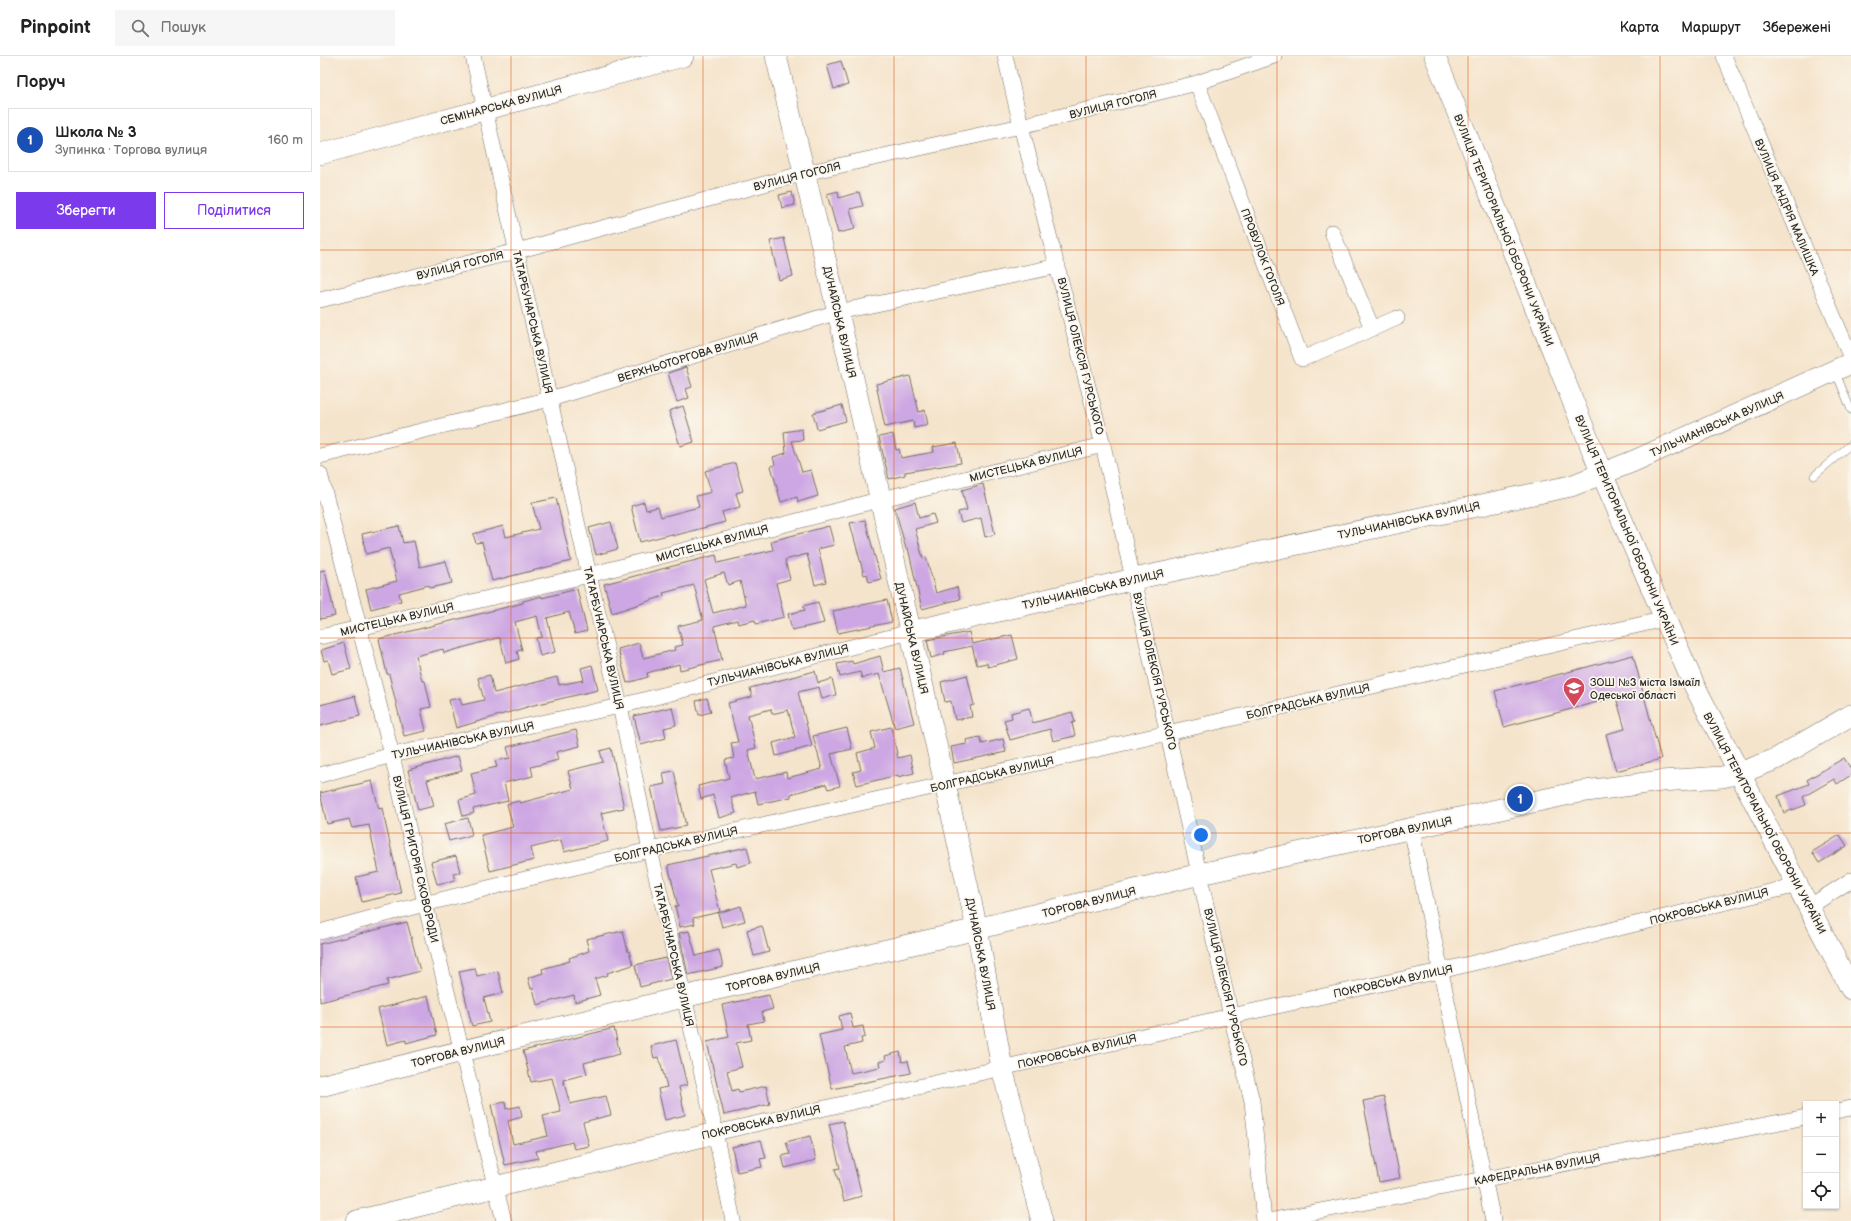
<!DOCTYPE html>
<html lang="uk">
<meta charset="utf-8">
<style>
:root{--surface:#fff;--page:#f6f6f6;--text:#222;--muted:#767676;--line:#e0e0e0;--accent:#7c3aed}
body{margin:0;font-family:"Balsamiq Sans",sans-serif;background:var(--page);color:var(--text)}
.controls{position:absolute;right:12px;bottom:12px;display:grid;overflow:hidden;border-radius:0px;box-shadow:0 1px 3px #0004}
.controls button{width:36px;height:36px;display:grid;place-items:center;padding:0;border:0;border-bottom:1px solid var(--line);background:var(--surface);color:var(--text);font:20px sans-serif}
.you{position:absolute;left:881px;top:779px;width:14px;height:14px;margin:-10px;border:3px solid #fff;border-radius:50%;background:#1a73e8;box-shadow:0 0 0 6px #1a73e833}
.badge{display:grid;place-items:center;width:26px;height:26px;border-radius:50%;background:var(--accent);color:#fff;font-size:13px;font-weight:700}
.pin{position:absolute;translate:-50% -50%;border:2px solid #fff;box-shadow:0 1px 4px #0006}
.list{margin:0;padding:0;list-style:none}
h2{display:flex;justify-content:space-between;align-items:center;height:52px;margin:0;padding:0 16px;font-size:17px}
h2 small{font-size:13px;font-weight:400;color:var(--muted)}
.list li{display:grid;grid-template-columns:26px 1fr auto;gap:12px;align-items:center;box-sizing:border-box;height:64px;margin:0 8px 8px;padding:0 8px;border:1px solid var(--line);border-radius:0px}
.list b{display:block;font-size:15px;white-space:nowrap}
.list p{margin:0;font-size:13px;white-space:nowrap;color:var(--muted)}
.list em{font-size:13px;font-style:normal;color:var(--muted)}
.actions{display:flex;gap:8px;padding:12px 16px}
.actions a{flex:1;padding:9px 0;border:1px solid var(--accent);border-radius:0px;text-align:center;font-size:14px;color:var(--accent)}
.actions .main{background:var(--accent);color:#fff}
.icon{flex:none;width:22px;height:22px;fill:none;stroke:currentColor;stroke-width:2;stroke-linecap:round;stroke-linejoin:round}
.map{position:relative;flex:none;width:1531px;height:1165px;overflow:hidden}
header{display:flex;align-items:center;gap:24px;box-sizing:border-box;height:56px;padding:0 20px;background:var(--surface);border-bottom:1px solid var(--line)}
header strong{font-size:19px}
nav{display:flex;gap:22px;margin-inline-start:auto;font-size:14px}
.search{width:280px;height:36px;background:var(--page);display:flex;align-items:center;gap:10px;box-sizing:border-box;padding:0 14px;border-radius:0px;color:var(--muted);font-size:15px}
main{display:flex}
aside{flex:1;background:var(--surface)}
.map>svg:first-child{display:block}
.building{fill:#cda7e3;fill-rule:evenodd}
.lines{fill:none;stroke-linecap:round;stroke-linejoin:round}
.lane-casing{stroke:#726c63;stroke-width:8}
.street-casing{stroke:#726c63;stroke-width:16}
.secondary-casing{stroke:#726c63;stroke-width:22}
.lane{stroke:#fff;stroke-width:7}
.street{stroke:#fff;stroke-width:15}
.secondary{stroke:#fff;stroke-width:21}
.grid{fill:none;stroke:#df570e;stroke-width:1;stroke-opacity:0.55}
.labels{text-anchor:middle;stroke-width:3.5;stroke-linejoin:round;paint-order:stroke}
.street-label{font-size:11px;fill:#2b2b2b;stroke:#fbf7ec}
.poi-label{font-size:11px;fill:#2b2b2b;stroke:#fbf7ec;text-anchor:start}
</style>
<header>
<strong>Pinpoint</strong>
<div class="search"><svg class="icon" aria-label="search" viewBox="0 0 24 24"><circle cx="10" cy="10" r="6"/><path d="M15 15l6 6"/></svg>Пошук</div>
<nav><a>Карта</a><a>Маршрут</a><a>Збережені</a></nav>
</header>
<main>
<aside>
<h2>Поруч<small></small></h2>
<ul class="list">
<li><span class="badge" style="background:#1a4fb4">1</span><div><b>Школа № 3</b><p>Зупинка · Торгова вулиця</p></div><em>160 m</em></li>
</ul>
<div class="actions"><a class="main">Зберегти</a><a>Поділитися</a></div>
</aside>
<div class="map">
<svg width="1531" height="1165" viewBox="0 0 1531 1165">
<rect width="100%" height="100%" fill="#fbf7ec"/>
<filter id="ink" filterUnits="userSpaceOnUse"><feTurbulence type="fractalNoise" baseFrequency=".025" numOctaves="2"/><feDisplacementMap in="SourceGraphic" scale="8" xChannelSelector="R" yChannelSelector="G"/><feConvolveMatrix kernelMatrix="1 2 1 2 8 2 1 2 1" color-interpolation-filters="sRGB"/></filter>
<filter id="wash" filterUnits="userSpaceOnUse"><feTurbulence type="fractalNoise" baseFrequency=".012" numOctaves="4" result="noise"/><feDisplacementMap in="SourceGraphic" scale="16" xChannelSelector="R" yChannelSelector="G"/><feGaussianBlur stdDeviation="0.9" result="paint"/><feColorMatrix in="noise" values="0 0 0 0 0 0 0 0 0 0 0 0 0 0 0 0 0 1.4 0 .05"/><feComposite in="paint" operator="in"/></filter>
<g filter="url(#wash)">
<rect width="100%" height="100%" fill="#f5e4cc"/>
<g id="blocks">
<!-- building -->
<path class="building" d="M 521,5 L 528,29 L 514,33 L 507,9 Z
M 518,135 L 519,142 L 539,136 L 543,150 L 530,153 L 535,173 L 518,177 L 507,138 Z
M 472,136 L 475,149 L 462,152 L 459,139 Z
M 464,182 L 473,220 L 459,224 L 450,185 Z
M 366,311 L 372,331 L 366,333 L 369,342 L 357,346 L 348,317 Z
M 590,320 L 599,356 L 605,354 L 608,369 L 594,372 L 593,365 L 565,371 L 556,328 Z
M 522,349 L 526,365 L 497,373 L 493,357 Z
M 363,350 L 374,386 L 360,390 L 349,355 Z
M 482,373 L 483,384 L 472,385 L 482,416 L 491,414 L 498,440 L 478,446 L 477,441 L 461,446 L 451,410 L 455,409 L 453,401 L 466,397 L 464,376 Z
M 573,378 L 576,394 L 579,393 L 581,402 L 614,396 L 613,391 L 637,387 L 641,407 L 585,416 L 585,419 L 569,423 L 559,381 Z
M 415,407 L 423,435 L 416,437 L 420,451 L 402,456 L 405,466 L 353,480 L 352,478 L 320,486 L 311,450 L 324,446 L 326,454 L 338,451 L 341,461 L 379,451 L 376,440 L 391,436 L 385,415 Z
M 663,428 L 675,478 L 665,481 L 661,462 L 641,467 L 638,456 L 647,454 L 642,434 Z
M 236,442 L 251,505 L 172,525 L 162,486 L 156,487 L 153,478 L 183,470 L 186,481 L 219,473 L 212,447 Z
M 595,446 L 599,462 L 613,458 L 616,467 L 595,473 L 603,502 L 606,501 L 616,537 L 637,531 L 640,543 L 602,553 L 588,492 L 586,493 L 575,452 Z
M 545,464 L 561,523 L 549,526 L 547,518 L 544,519 L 530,467 Z
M 291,466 L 298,493 L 276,499 L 269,472 Z
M 79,470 L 83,487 L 94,485 L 100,511 L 126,505 L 132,527 L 110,532 L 109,529 L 79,537 L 81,545 L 51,553 L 46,533 L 77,525 L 69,492 L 46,498 L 42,478 Z
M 509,470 L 514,489 L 498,493 L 506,526 L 495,529 L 487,498 L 465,504 L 470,523 L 456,527 L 464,561 L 436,568 L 435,564 L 418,568 L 417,564 L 394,570 L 402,604 L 360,614 L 359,608 L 327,617 L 328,621 L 307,627 L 298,593 L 319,587 L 323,602 L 355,594 L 354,591 L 363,589 L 358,570 L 383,564 L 374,529 L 343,537 L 344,540 L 292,557 L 284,528 L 396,499 L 398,507 L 453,494 L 451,485 ZM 404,517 L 408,529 L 420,525 L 426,549 L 393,557 L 384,523 Z
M 5,514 L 15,560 L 0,563 L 0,515 Z
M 257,533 L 267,575 L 255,578 L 249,556 L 227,562 L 235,596 L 220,600 L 216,582 L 222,581 L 217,560 L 195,566 L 202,594 L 197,595 L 199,603 L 186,607 L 180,582 L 177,582 L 124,597 L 123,593 L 96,600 L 102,625 L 105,625 L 111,651 L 101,653 L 106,675 L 84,680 L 69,618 L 67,618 L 59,583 L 203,547 L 203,545 L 222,540 L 222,542 Z
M 567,544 L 572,566 L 518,577 L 513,555 Z
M 498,546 L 504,567 L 472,574 L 468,558 L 485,554 L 483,550 Z
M 649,576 L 652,588 L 692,579 L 698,603 L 668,611 L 667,607 L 657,609 L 652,590 L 624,596 L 625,598 L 611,602 L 607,584 Z
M 24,587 L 31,613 L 12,618 L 8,604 L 4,605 L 1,594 Z
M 1313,599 L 1341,703 L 1296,715 L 1286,678 L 1305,673 L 1296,641 L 1184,671 L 1175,635 Z
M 560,600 L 564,616 L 580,612 L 594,667 L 575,672 L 559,618 L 542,622 L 540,616 L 520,621 L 517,608 L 532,605 L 533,608 Z
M 272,609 L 278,634 L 214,649 L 136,672 L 129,644 L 140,642 L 142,649 L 164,644 L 158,622 L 170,619 L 174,637 L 237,621 L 239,629 L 264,624 L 261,612 Z
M 495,615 L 498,627 L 512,623 L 516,639 L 502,643 L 499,631 L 478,636 L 492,690 L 456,700 L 453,687 L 475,681 L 468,654 L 452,658 L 451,653 L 428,659 L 436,692 L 428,694 L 435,723 L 466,716 L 467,722 L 502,713 L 493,680 L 527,672 L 532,693 L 511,698 L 520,730 L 508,733 L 506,728 L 471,738 L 471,741 L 438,748 L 435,735 L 411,742 L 416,757 L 399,762 L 393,739 L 381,743 L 378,730 L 409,722 L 405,704 L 414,702 L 411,687 L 418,686 L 408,647 L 432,641 L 430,632 Z
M 647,619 L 654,649 L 650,650 L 652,661 L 635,664 L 631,645 L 625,646 L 621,626 Z
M 35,640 L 40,660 L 0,670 L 0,649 Z
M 387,642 L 391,656 L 379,659 L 376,645 Z
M 352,651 L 356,669 L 344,672 L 346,682 L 321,689 L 314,660 Z
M 709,652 L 713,667 L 752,656 L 755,666 L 752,667 L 755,680 L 733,685 L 730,673 L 690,684 L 684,664 L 692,662 L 691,657 Z
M 571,671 L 578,702 L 590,699 L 594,717 L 578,721 L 578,719 L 537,729 L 533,716 L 541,714 L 537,697 L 555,692 L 551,676 Z
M 256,674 L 260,690 L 236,696 L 238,704 L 211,711 L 213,720 L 184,727 L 188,745 L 153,753 L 154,757 L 143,760 L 139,744 L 156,739 L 151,717 L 177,711 L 175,705 L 190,702 L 187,691 Z
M 660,681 L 662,688 L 683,683 L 686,696 L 634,707 L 631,691 L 647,688 L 646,684 Z
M 291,692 L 304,752 L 281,757 L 288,785 L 244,796 L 241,784 L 211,792 L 214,804 L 170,815 L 161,779 L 193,771 L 187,748 L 199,745 L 200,747 L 253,733 L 248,715 L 283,706 L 280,695 Z
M 138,700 L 142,715 L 107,724 L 114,750 L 98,754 L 88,714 Z
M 1524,702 L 1531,713 L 1531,719 L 1517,728 L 1514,723 L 1483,741 L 1486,749 L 1464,757 L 1458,740 L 1489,728 L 1487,724 Z
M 354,715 L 366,770 L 341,775 L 331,731 L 345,728 L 343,717 Z
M 52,725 L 59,753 L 62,752 L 81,837 L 42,846 L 36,821 L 59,816 L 49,769 L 32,772 L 29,763 L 7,768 L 0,737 Z
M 148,762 L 152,779 L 129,785 L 124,768 Z
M 1520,779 L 1527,790 L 1499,807 L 1492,796 Z
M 427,791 L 431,807 L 417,811 L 416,807 L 389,813 L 400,856 L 373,862 L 375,868 L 360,871 L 355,850 L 358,850 L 348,809 Z
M 136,800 L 140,816 L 133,817 L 135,824 L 117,828 L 111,806 Z
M 421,850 L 425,865 L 402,871 L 398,857 Z
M 87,866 L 100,915 L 67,924 L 68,929 L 0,946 L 0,888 Z
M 442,870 L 449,896 L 434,900 L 427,874 Z
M 303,875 L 308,896 L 309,895 L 313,909 L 287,917 L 288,919 L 275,923 L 280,939 L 255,946 L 254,939 L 217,949 L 213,932 L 211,933 L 208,922 L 223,917 L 222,913 L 250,905 L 249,902 L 269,895 L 266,883 Z
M 369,875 L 376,900 L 399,894 L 403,911 L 368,919 L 359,877 Z
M 346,902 L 351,923 L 320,931 L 315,909 Z
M 155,912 L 157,920 L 178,915 L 183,937 L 164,942 L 170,966 L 152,970 L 139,915 Z
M 449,939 L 453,953 L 442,956 L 444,965 L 428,968 L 431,984 L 416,987 L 422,1011 L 407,1015 L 412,1035 L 418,1033 L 419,1036 L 446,1030 L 450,1048 L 404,1059 L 387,986 L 409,981 L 402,949 Z
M 108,940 L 117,979 L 86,987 L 86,984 L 67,989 L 58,953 Z
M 530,957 L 533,972 L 543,970 L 545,981 L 541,982 L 542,987 L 525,991 L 531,1017 L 560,1011 L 559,1006 L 566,1004 L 565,1000 L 580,996 L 582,1006 L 588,1005 L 591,1017 L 512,1033 L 499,979 L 522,974 L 519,960 Z
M 294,972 L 300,998 L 264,1007 L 267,1018 L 243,1024 L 250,1048 L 286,1040 L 291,1059 L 263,1066 L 269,1090 L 254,1093 L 252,1086 L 216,1095 L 218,1102 L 185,1109 L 171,1049 L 185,1046 L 186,1053 L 200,1050 L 202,1061 L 188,1065 L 193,1088 L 228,1080 L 223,1060 L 241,1056 L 232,1022 L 211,1026 L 203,995 Z
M 356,984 L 367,1029 L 359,1031 L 365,1059 L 345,1064 L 338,1033 L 347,1031 L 339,1001 L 334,1002 L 331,990 Z
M 1064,1041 L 1080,1122 L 1059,1126 L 1043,1045 Z
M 523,1065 L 542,1140 L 524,1145 L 515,1113 L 520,1112 L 509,1068 Z
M 490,1080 L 496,1104 L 465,1112 L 462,1100 L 470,1098 L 466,1086 Z
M 441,1084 L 446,1102 L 440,1103 L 442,1111 L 417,1116 L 412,1091 Z"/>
</g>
</g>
<g filter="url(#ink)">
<use href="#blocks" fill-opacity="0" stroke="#726c63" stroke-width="1"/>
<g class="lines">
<!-- lane casing -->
<g class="lane-casing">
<path id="lane" d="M 1516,317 L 1531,354
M 1494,420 L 1531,388"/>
</g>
<!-- street casing -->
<g class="street-casing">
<path id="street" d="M 153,0 L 269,519 L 300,650 L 330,794 L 393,1066 L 413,1165
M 685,0 L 701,70 L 783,389 L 911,960 L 932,1045 L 944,1165
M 1404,0 L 1531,302
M 877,27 L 982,303 L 1077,262
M 1012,176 L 1052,272
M 0,244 L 197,195 L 485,117 L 701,70 L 877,27 L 954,0
M 0,400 L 230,343 L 518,256 L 738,210
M 0,418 L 72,699 L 105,847 L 184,1165
M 0,581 L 269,519 L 562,443 L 783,389
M 0,719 L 72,699 L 300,650 L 590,576
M 1091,772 L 1173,1165
M 1489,851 L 1531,824
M 0,876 C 200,820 404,778 608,732 C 853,677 1099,619 1345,563
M 1516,1055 L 1531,1052
M 395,1077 L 911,960 L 1120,915 L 1478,829
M 948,1165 L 1486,1061"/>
</g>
<!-- secondary casing -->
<g class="secondary-casing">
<path id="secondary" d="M 456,0 L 518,256 L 625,728 L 657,873 L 682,1012 L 722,1165
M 1115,0 L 1282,418 L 1374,629 L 1531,933
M 0,98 L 363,0
M 590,576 L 814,523 L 1251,430 L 1314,405 L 1531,307
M 0,1030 L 363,941 L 636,878 L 880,818 L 1259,736 L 1341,725 L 1402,721 L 1420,717 L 1456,703 L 1531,659
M 37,1165 L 395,1077"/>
</g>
<!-- lane -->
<use href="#lane" class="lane"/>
<!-- street -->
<use href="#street" class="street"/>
<!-- secondary -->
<use href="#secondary" class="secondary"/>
</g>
</g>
<!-- grid -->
<path class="grid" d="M 191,0 L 191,1165M 383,0 L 383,1165M 574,0 L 574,1165M 766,0 L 766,1165M 957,0 L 957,1165M 1148,0 L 1148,1165M 1340,0 L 1340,1165M 0,194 L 1531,194M 0,388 L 1531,388M 0,582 L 1531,582M 0,777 L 1531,777M 0,971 L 1531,971"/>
<!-- icons -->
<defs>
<g id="school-pin" transform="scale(1.15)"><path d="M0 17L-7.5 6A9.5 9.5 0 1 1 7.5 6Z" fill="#d1495b" stroke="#fbf7ec"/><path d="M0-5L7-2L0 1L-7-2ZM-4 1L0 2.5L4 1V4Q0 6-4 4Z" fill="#fff"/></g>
</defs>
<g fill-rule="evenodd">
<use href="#school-pin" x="1254" y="632"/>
</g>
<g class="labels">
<!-- street labels -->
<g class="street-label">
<text transform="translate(793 48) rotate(-14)" y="4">ВУЛИЦЯ ГОГОЛЯ</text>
<text transform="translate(181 49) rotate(-15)" y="4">СЕМІНАРСЬКА ВУЛИЦЯ</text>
<text transform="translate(477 120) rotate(-14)" y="4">ВУЛИЦЯ ГОГОЛЯ</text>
<text transform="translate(1467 151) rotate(67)" y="4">ВУЛИЦЯ АНДРІЯ МАЛИШКА</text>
<text transform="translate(1184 174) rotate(68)" y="4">ВУЛИЦЯ ТЕРИТОРІАЛЬНОЇ ОБОРОНИ УКРАЇНИ</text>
<text transform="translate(943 201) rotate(69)" y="4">ПРОВУЛОК ГОГОЛЯ</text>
<text transform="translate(140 209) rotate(-14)" y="4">ВУЛИЦЯ ГОГОЛЯ</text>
<text transform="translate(213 266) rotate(77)" y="4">ТАТАРБУНАРСЬКА ВУЛИЦЯ</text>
<text transform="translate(520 266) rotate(77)" y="4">ДУНАЙСЬКА ВУЛИЦЯ</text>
<text transform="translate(761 300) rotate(76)" y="4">ВУЛИЦЯ ОЛЕКСІЯ ГУРСЬКОГО</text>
<text transform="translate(368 301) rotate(-17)" y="4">ВЕРХНЬОТОРГОВА ВУЛИЦЯ</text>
<text transform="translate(1397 368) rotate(-24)" y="4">ТУЛЬЧИАНІВСЬКА ВУЛИЦЯ</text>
<text transform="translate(706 408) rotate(-14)" y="4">МИСТЕЦЬКА ВУЛИЦЯ</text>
<text transform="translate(1089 464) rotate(-12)" y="4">ТУЛЬЧИАНІВСЬКА ВУЛИЦЯ</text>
<text transform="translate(1307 474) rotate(67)" y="4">ВУЛИЦЯ ТЕРИТОРІАЛЬНОЇ ОБОРОНИ УКРАЇНИ</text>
<text transform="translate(392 487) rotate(-15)" y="4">МИСТЕЦЬКА ВУЛИЦЯ</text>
<text transform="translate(773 533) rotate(-13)" y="4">ТУЛЬЧИАНІВСЬКА ВУЛИЦЯ</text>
<text transform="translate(77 563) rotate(-13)" y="4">МИСТЕЦЬКА ВУЛИЦЯ</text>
<text transform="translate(284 582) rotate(77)" y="4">ТАТАРБУНАРСЬКА ВУЛИЦЯ</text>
<text transform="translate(592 582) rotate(77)" y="4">ДУНАЙСЬКА ВУЛИЦЯ</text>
<text transform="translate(458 609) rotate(-14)" y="4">ТУЛЬЧИАНІВСЬКА ВУЛИЦЯ</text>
<text transform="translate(835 615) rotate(77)" y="4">ВУЛИЦЯ ОЛЕКСІЯ ГУРСЬКОГО</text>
<text transform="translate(988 645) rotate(-13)" y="4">БОЛГРАДСЬКА ВУЛИЦЯ</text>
<text transform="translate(143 684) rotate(-12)" y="4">ТУЛЬЧИАНІВСЬКА ВУЛИЦЯ</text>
<text transform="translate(672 718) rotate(-13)" y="4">БОЛГРАДСЬКА ВУЛИЦЯ</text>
<text transform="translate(1445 767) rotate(62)" y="4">ВУЛИЦЯ ТЕРИТОРІАЛЬНОЇ ОБОРОНИ УКРАЇНИ</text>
<text transform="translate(1085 774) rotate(-12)" y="4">ТОРГОВА ВУЛИЦЯ</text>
<text transform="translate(356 788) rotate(-13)" y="4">БОЛГРАДСЬКА ВУЛИЦЯ</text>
<text transform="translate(96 803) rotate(77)" y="4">ВУЛИЦЯ ГРИГОРІЯ СКОВОРОДИ</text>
<text transform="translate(769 846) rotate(-14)" y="4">ТОРГОВА ВУЛИЦЯ</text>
<text transform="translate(1389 850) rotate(-14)" y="4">ПОКРОВСЬКА ВУЛИЦЯ</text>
<text transform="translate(661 898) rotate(79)" y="4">ДУНАЙСЬКА ВУЛИЦЯ</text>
<text transform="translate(354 899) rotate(77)" y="4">ТАТАРБУНАРСЬКА ВУЛИЦЯ</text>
<text transform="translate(453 921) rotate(-13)" y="4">ТОРГОВА ВУЛИЦЯ</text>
<text transform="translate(1073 925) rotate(-12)" y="4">ПОКРОВСЬКА ВУЛИЦЯ</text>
<text transform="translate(906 931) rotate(77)" y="4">ВУЛИЦЯ ОЛЕКСІЯ ГУРСЬКОГО</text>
<text transform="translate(757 995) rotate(-13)" y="4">ПОКРОВСЬКА ВУЛИЦЯ</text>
<text transform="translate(138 996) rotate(-14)" y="4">ТОРГОВА ВУЛИЦЯ</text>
<text transform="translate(441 1066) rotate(-13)" y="4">ПОКРОВСЬКА ВУЛИЦЯ</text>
<text transform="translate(1217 1113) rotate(-11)" y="4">КАФЕДРАЛЬНА ВУЛИЦЯ</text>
</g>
<!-- poi labels -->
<g class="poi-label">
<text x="1270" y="630">ЗОШ №3 міста Ізмаїл<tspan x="1270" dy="13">Одеської області</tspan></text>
</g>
</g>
</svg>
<div class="controls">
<button>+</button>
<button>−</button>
<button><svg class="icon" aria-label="locate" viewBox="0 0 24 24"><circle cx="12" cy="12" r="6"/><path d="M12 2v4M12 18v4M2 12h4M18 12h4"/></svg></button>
</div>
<div class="you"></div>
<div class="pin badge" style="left:1200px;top:743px;background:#1a4fb4">1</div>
</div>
</main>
